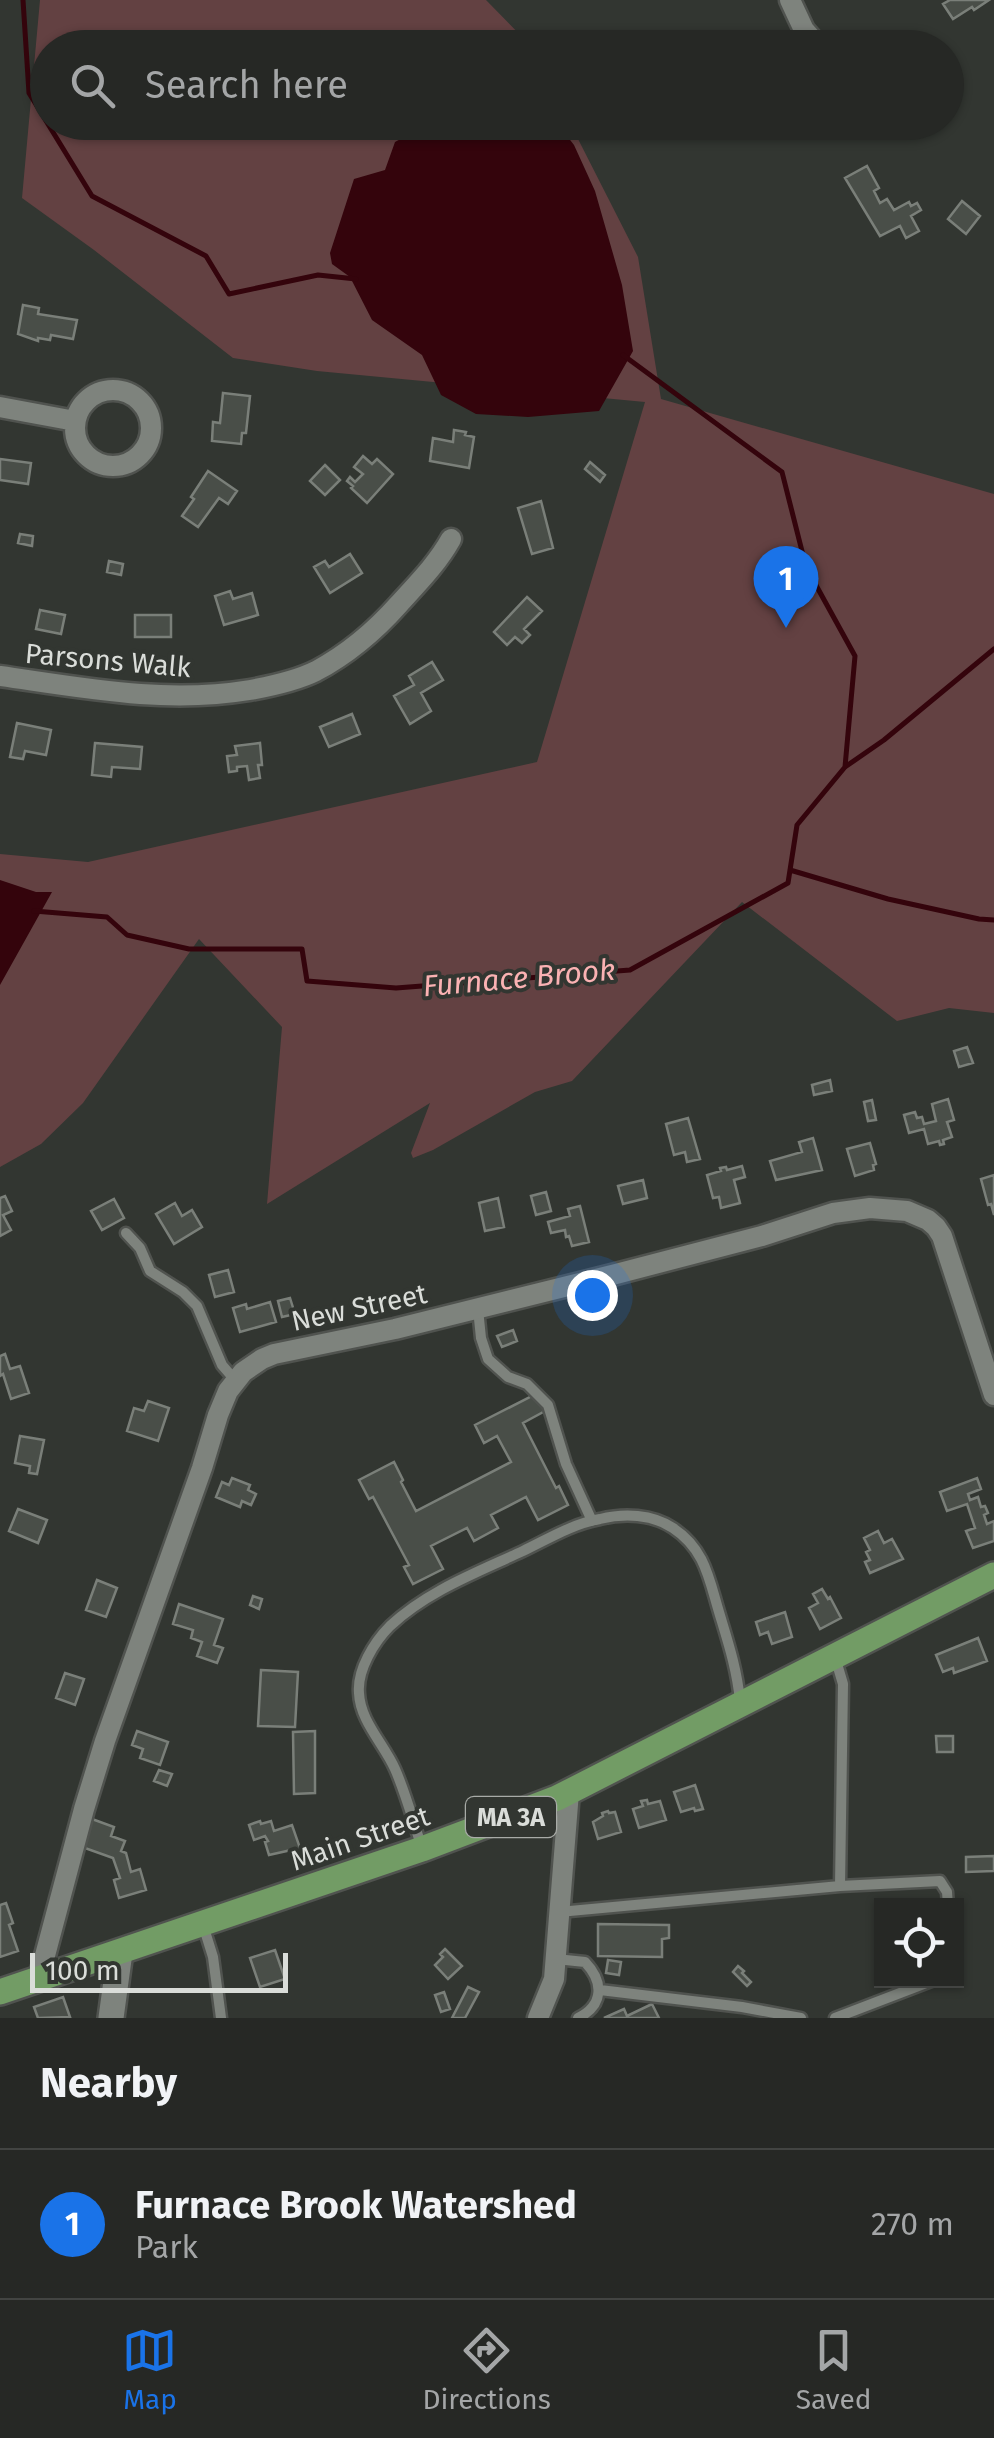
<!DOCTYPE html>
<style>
:root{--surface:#262825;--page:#2e302d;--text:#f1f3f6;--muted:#a4a6a7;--line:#424442;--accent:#1a73e8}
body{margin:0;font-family:"Fira Sans",sans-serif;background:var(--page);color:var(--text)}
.controls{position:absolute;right:30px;bottom:30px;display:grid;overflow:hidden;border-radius:0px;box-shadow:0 2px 8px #0004}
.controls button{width:90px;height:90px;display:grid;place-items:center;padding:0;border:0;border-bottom:2px solid var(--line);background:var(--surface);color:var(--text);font:50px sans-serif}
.scale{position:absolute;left:30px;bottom:25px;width:258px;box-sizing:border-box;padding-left:10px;border:5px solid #daddd9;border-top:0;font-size:28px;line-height:35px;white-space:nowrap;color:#daddd9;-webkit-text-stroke:8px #323631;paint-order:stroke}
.you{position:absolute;left:592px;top:1295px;width:35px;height:35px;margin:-25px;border:8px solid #fff;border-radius:50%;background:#1a73e8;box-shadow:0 0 0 15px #1a73e833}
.badge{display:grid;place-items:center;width:65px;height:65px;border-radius:50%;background:var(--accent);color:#fff;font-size:32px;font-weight:700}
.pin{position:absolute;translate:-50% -82px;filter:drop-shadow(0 2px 5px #0008)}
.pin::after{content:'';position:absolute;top:52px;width:35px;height:30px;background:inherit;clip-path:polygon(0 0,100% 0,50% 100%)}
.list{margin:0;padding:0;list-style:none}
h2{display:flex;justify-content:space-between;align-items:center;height:130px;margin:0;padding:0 40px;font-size:42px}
h2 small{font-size:32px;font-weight:400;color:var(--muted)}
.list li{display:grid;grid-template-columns:65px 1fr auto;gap:30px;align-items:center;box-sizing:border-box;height:150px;padding:0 40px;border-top:2px solid var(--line)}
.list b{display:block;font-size:38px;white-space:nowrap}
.list p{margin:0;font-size:32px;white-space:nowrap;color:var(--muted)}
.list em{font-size:32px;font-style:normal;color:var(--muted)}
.icon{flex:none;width:55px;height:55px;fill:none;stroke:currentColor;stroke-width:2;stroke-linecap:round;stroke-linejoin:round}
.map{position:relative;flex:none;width:994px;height:2018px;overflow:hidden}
.search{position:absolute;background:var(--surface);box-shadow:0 2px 8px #0004;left:30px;right:30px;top:30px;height:110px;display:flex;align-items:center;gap:25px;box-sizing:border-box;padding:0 35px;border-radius:55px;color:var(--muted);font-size:38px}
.sheet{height:280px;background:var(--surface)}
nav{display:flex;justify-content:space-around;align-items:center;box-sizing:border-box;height:140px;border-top:2px solid var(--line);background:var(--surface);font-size:28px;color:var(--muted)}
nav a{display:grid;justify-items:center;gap:5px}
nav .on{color:var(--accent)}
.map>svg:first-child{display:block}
.green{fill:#634142}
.water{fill:#34040c}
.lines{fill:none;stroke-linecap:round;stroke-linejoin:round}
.stream{stroke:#34040c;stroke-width:5}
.building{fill:#494e48;stroke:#7a7f79;stroke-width:2.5}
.service-casing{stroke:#50534f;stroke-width:15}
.minor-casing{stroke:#50534f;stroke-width:25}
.tertiary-casing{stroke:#50534f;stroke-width:30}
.primary-casing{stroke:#50534f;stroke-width:30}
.service{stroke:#7e837d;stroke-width:10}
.minor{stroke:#7e837d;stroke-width:20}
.tertiary{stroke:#7e837d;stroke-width:25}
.primary{stroke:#729c65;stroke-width:25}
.labels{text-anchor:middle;stroke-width:8;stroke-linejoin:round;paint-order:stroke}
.shield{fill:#323631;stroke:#a8aba7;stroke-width:2.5}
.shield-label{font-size:25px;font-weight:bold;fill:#daddd9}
.street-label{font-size:28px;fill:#daddd9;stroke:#323631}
.water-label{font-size:30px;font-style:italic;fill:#fab2b3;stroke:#323631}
</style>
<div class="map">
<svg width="994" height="2018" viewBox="0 0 994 2018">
<rect width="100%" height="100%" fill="#323631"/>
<!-- green -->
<path class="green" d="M 40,0 L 486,0 L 532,47 L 48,48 L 48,122 L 603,123 L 577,137 L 638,257 L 661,399 L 994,494 L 994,1013 L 949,1008 L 897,1021 L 742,902 L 572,1081 L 535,1092 L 433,1150 L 413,1158 L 411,1153 L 430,1103 L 267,1204 L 282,1027 L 199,939 L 83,1103 L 41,1144 L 0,1167 L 0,854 L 88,862 L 537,762 L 645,402 L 317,371 L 233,358 L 94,250 L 22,198 Z"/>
<!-- water -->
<path class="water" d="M 518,122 L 557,123 L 574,145 L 595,191 L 622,285 L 633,351 L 599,411 L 528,417 L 476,414 L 441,395 L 422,355 L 372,320 L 350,277 L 332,264 L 330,253 L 354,179 L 385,170 L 395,142 L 430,123 L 439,123 L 460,129 Z
M 0,880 L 36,892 L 52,892 L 0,985 Z"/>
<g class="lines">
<!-- stream -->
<path class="stream" d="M 23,0 L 29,93 L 92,196 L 206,256 L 229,294 L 318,275 L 356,279
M 623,355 L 782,472 L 806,567 L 855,656 L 845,767
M 790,870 L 888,899 L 979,919 L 994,920
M 34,911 L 107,917 L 127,935 L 189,949 L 302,949 L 307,981 L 396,988 L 630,970 L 788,883 L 797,825 L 845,767 L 884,740 L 994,649"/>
</g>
<!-- building -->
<path class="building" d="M 950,0 L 989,0 L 974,10 L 972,7 L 953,19 L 943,4 Z
M 727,34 L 735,48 L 715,48 L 713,43 Z
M 867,166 L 879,188 L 874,191 L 880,203 L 887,199 L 894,210 L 909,202 L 911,206 L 917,203 L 921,210 L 911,216 L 919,231 L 906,238 L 900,226 L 880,236 L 845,178 Z
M 962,201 L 980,216 L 966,234 L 948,219 Z
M 23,305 L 39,308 L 38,314 L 77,320 L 73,339 L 51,335 L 50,340 L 38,338 L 38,341 L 18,334 Z
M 223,393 L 250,396 L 246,433 L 242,433 L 241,444 L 212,441 L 213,422 L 220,423 Z
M 454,430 L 466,432 L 465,435 L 474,437 L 469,468 L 430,461 L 433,438 L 453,442 Z
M 363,456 L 372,464 L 377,459 L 393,474 L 367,503 L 351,488 L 353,486 L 347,481 L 350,477 L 355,482 L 363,474 L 354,467 Z
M 0,459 L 31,463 L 28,484 L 0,480 Z
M 590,462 L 605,475 L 600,482 L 585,469 Z
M 325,465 L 340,480 L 325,495 L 310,481 Z
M 208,471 L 237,491 L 228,504 L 219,498 L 198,527 L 182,516 L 194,499 L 191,497 Z
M 541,501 L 553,548 L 532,554 L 518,508 Z
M 20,534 L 33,536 L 32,546 L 18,543 Z
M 350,554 L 362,573 L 330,593 L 314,567 L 325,561 L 329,567 Z
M 109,561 L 123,564 L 121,575 L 107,572 Z
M 230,591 L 233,599 L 252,593 L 258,615 L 224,625 L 215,596 Z
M 527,597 L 542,611 L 524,629 L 530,635 L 522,643 L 515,637 L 507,645 L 494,632 Z
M 40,610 L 65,615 L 61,634 L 36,629 Z
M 135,615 L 171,615 L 171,637 L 135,637 Z
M 432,662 L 443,680 L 421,693 L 431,711 L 410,724 L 394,696 L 414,685 L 409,676 Z
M 352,714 L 360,734 L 329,747 L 320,727 Z
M 17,723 L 51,730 L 46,755 L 25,751 L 23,759 L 10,757 Z
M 95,743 L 142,747 L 140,769 L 112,767 L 111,777 L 92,775 Z
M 260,743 L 262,765 L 258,765 L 260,778 L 249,780 L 247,766 L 237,767 L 237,771 L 229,772 L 227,756 L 237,755 L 235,746 Z
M 967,1047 L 973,1063 L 959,1067 L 954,1051 Z
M 830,1080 L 832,1091 L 814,1095 L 812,1085 Z
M 948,1099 L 954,1120 L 947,1122 L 952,1137 L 943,1140 L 944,1144 L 940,1145 L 939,1141 L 928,1144 L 924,1129 L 909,1133 L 904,1115 L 915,1112 L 917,1118 L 922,1117 L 924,1124 L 936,1121 L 932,1104 Z
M 872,1100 L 876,1120 L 868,1121 L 864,1102 Z
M 688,1118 L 700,1159 L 687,1162 L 685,1152 L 674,1155 L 666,1124 Z
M 813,1138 L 822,1170 L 776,1180 L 770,1161 L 802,1152 L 799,1142 Z
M 870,1143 L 876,1164 L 873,1165 L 874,1170 L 855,1176 L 847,1149 Z
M 742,1166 L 745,1177 L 734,1180 L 740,1203 L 721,1208 L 719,1197 L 713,1198 L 707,1175 L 721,1171 L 720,1168 L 726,1167 L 727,1170 Z
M 994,1175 L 994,1215 L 991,1204 L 988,1205 L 981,1179 Z
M 643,1180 L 647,1198 L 623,1204 L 618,1186 Z
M 546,1192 L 551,1211 L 536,1215 L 531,1196 Z
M 5,1196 L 12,1211 L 3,1215 L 11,1230 L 0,1236 L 0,1198 Z
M 498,1198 L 504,1227 L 485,1231 L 479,1203 Z
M 114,1199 L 124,1218 L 102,1230 L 91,1211 Z
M 175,1203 L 182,1216 L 192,1210 L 202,1227 L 174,1244 L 156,1214 Z
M 580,1206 L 589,1242 L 572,1246 L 569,1236 L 566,1237 L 565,1230 L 551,1233 L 548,1222 L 570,1216 L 568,1209 Z
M 228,1270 L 234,1292 L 215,1297 L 209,1275 Z
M 290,1298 L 295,1314 L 282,1317 L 278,1301 Z
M 270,1302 L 276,1322 L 240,1332 L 233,1308 L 246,1304 L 247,1309 Z
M 513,1330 L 517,1341 L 502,1347 L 497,1336 Z
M 5,1354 L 10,1369 L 20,1366 L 29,1393 L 11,1399 L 3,1374 L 0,1376 L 0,1356 Z
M 536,1394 L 545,1411 L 523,1423 L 556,1488 L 559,1486 L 568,1505 L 538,1520 L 526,1497 L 491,1515 L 498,1528 L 474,1541 L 467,1528 L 431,1546 L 443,1569 L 413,1584 L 404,1567 L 409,1565 L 373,1497 L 369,1499 L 359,1480 L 394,1462 L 403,1480 L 401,1482 L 416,1511 L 511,1462 L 497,1436 L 484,1443 L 475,1425 Z
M 148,1401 L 169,1408 L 158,1441 L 127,1431 L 134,1408 L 144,1411 Z
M 20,1436 L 44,1440 L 37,1474 L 29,1473 L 30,1466 L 15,1463 Z
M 232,1478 L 250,1485 L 248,1490 L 256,1494 L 251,1505 L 242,1501 L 240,1507 L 216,1497 L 222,1482 L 229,1485 Z
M 977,1478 L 981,1489 L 968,1494 L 970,1500 L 978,1497 L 981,1507 L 985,1506 L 988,1513 L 984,1515 L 987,1524 L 994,1521 L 994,1541 L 973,1548 L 966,1531 L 975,1528 L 967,1504 L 947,1511 L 940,1492 Z
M 18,1509 L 47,1520 L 38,1543 L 9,1531 Z
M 878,1531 L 884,1543 L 892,1539 L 903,1559 L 870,1573 L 865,1562 L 870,1560 L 866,1552 L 870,1550 L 864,1538 Z
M 97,1580 L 117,1588 L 106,1617 L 86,1610 Z
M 822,1589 L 828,1599 L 830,1597 L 841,1618 L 820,1629 L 809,1608 L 818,1603 L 813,1594 Z
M 253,1596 L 262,1599 L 259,1609 L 250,1605 Z
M 179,1604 L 223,1619 L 214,1645 L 223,1648 L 217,1663 L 197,1656 L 202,1642 L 191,1638 L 193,1630 L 173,1624 Z
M 785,1612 L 792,1637 L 772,1644 L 768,1632 L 760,1635 L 756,1622 Z
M 978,1638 L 987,1661 L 954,1673 L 953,1668 L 943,1672 L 936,1655 Z
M 261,1670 L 298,1672 L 295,1727 L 258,1726 Z
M 65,1673 L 84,1679 L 75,1705 L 56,1698 Z
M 137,1731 L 168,1742 L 160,1765 L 140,1758 L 143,1749 L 132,1745 Z
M 315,1731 L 315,1793 L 294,1794 L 293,1732 Z
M 936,1736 L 953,1736 L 953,1752 L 937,1752 Z
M 159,1770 L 172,1774 L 167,1786 L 154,1781 Z
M 695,1785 L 703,1809 L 695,1811 L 694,1808 L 681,1812 L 674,1792 Z
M 647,1800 L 648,1804 L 660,1801 L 666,1820 L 639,1828 L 633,1809 L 643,1806 L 641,1801 Z
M 608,1811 L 609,1813 L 615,1812 L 621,1832 L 598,1839 L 593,1822 L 603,1816 L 602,1813 Z
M 92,1819 L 114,1827 L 111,1836 L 125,1841 L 121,1851 L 126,1853 L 131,1872 L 140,1869 L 146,1890 L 119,1898 L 114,1880 L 120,1878 L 113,1858 L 82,1847 Z
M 260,1821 L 261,1824 L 271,1821 L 274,1831 L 292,1825 L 300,1848 L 269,1855 L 265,1842 L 268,1841 L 265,1836 L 254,1840 L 249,1825 Z
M 994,1856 L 994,1871 L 966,1872 L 966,1857 Z
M 6,1903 L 13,1923 L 9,1925 L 18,1951 L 0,1957 L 0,1905 Z
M 598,1924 L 669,1925 L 669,1938 L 662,1939 L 662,1957 L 598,1956 Z
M 445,1949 L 462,1966 L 448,1979 L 435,1965 L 443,1957 L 440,1954 Z
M 275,1950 L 285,1979 L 260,1987 L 250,1958 Z
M 608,1960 L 621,1962 L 619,1975 L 606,1973 Z
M 738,1966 L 744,1971 L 742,1973 L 751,1982 L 747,1986 L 733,1972 Z
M 468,1987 L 479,1992 L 465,2018 L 452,2018 Z
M 444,1992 L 450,2009 L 441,2012 L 435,1995 Z
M 63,1997 L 70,2017 L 38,2018 L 34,2007 Z
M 652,2004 L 659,2018 L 604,2018 L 624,2009 L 627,2016 Z"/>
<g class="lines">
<!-- service casing -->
<g class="service-casing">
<path id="service" d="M 126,1233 L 140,1248 L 150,1271 L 183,1292 L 197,1306 L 222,1365 L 235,1380
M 478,1309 L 481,1338 L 488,1359 L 508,1377 L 527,1384 L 548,1405 L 566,1464 L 592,1521
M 835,1657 L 843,1684 L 840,1886 L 940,1881 L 947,1892 L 948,1906
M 422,1848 C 413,1821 406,1794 395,1769 C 384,1744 360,1721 359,1693 C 357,1670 374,1642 390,1626 C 427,1591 478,1572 523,1551 C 548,1539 572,1524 600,1519 C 624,1513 652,1514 673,1528 C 705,1549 709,1579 719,1612 C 728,1642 737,1669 740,1701
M 559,1912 L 840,1886
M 203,1925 L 213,1957 L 221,2018
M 556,1959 L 585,1962 C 604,1982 604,2005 578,2018
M 600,1990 L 742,2007 L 801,2018
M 835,2018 L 934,1980"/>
</g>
<!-- minor casing -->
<g class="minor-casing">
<path id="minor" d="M 790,0 L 804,30 L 820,48
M75 428a38 38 0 1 1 76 0a38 38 0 1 1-76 0Z
M 0,407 L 75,421
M 0,676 C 84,688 165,704 250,690 C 272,686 296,681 316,671 C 348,654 375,631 399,604 C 418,583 437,564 451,539
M 39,1978 L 84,1809 L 105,1741 L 202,1468 L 218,1415 L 228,1391 L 243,1372 L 262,1359 L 274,1354 L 395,1329 L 616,1274 L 762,1236 L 833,1213 L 870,1208 L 907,1211 L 928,1220 L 936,1227 L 942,1236 L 994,1395
M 538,2018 L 554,1979 L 569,1792"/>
</g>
<!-- tertiary casing -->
<g class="tertiary-casing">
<path id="tertiary" d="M 111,2018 L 120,1952"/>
</g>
<!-- primary casing -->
<g class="primary-casing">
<path id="primary" d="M 0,1992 L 422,1849 L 557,1798 L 994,1575"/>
</g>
<!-- service -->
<use href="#service" class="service"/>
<!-- minor -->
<use href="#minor" class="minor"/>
<!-- tertiary -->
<use href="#tertiary" class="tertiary"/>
<!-- primary -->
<use href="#primary" class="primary"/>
</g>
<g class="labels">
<!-- shield labels -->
<rect class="shield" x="466" y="1797" width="90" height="40" rx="8"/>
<g class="shield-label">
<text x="511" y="1826">MA 3A</text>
</g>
<!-- street labels -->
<g class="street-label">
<text transform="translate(108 660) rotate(5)" y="10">Parsons Walk</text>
<text transform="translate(359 1307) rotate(-12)" y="10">New Street</text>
<text transform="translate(360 1838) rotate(-19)" y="10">Main Street</text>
</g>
<!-- water labels -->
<g class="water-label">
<text transform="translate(519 978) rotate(-5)" y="10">Furnace Brook</text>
</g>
</g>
</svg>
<div class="controls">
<button><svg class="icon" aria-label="locate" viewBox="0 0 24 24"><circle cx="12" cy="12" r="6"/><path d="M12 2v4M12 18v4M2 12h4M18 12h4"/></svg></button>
</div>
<div class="scale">100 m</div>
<div class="you"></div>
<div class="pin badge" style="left:786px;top:628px">1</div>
<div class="search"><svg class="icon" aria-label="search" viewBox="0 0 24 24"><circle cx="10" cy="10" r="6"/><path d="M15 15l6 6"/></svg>Search here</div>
</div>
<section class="sheet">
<h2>Nearby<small></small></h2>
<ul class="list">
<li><span class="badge">1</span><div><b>Furnace Brook Watershed</b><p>Park</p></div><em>270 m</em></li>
</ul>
</section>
<nav>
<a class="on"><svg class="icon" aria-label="map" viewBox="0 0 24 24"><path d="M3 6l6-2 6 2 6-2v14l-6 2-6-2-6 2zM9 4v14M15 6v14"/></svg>Map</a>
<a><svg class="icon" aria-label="directions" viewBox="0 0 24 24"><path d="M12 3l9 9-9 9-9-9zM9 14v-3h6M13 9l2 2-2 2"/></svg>Directions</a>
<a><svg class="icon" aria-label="saved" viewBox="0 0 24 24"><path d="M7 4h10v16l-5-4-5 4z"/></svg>Saved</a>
</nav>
